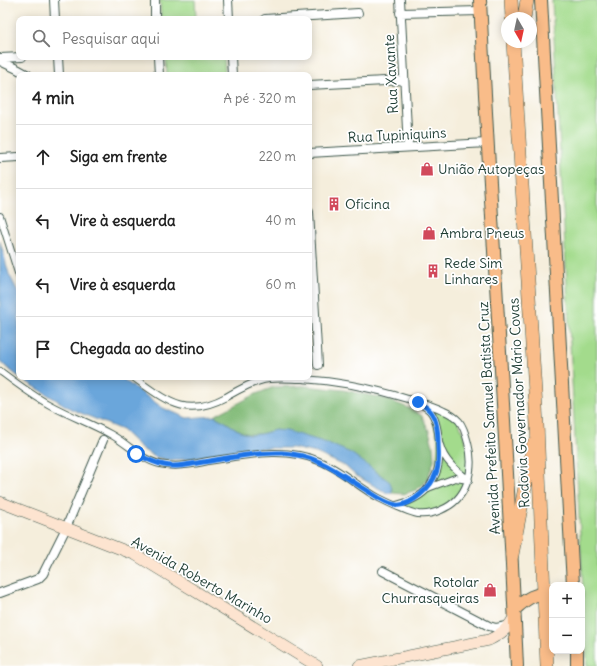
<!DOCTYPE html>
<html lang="pt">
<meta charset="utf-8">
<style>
:root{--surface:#fff;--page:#f6f6f6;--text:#222;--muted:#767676;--line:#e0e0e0}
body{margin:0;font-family:Delius,sans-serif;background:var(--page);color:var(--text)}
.controls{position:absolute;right:12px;bottom:12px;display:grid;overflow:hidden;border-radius:8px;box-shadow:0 2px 10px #0003}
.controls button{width:36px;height:36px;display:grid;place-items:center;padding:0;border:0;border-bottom:1px solid var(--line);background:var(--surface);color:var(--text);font:20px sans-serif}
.compass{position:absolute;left:501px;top:12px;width:36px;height:36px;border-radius:50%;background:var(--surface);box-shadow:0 2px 10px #0003;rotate:171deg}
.stop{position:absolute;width:12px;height:12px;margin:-9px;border:3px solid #1a73e8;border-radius:50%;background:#fff}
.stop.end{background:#1a73e8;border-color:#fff;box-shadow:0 1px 4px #0008}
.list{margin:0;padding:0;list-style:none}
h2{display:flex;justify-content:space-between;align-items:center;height:52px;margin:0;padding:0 16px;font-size:17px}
h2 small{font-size:13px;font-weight:400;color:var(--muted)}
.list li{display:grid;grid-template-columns:26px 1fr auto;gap:12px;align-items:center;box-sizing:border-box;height:64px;padding:0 16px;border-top:1px solid var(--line)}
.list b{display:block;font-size:15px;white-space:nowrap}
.list em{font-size:13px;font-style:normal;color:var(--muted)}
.icon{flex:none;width:22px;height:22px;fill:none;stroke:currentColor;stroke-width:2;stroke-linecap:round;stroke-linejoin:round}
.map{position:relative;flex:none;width:597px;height:666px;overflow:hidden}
.search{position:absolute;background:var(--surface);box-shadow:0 2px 10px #0003;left:16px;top:16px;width:296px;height:44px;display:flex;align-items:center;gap:10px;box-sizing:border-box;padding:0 14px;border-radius:8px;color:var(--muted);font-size:15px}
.panel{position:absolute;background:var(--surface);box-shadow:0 2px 10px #0003;left:16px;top:72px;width:296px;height:308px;border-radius:8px}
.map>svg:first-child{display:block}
.green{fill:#a3db8c;stroke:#618c60}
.forest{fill:#82bb78;stroke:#507c56}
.water{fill:#6aa6db;stroke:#447288}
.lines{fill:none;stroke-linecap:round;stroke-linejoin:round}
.pedestrian-casing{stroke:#3f584d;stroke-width:8}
.minor-casing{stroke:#3f584d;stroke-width:10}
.secondary-casing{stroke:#3f584d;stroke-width:12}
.primary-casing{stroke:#3f584d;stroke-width:14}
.trunk-casing{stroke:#3f584d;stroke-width:14}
.pedestrian{stroke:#fff;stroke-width:6}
.minor{stroke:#fff;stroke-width:8}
.secondary{stroke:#fde4d0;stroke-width:11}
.primary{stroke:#f9bc89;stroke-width:12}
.trunk{stroke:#f9bc89;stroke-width:13}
.route{stroke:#1a73e8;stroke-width:5}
.labels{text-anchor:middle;stroke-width:3.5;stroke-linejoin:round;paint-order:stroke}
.street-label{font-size:14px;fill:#1f3d34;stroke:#fff}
.poi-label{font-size:14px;fill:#1f3d34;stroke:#fff;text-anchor:start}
</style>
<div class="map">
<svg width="597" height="666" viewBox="0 0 597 666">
<rect width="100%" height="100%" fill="#fff"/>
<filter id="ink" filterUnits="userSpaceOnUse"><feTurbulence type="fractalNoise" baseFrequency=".025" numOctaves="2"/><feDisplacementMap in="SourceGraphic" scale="8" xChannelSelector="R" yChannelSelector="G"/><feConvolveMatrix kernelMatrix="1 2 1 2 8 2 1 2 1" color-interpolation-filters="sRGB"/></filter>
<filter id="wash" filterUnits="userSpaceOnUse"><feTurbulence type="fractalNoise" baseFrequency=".012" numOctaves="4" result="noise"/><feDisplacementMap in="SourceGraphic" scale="16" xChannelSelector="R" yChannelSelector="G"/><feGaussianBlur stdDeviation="0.9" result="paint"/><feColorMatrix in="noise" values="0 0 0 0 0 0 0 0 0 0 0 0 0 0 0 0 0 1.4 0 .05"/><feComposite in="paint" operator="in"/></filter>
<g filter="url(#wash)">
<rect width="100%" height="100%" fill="#f5eedc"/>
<!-- green -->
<path class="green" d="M 160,0 L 195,0 L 196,19 L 161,19 Z
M 552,0 L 597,0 L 597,666 L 587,666 Z
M 166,57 L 224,57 L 225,75 L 167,75 Z
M 442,409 L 458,420 L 471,456 L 466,486 L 445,508 L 418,514 L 396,505 L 420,496 L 436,473 L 438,439 L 430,411 Z"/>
<!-- forest -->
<path class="forest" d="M 305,386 L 343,390 L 383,398 L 411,409 L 422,416 L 429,431 L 433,446 L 434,460 L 430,472 L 425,483 L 416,490 L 404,494 L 392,493 L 392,489 L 380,475 L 368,466 L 275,430 C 241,441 242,429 214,416 L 256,394 L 274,387 Z"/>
<!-- water -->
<path class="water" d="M 0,241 L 9,274 L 19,294 L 19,377 L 0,362 Z
M 19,377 L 120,377 L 163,408 L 187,418 L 214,416 L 224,421 L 241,432 L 249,435 L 261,434 L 275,430 L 287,431 L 327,443 L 351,453 L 390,482 L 392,489 L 392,493 L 387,493 L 355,475 L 345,466 L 316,453 L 293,448 L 260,448 L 187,459 L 168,460 L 155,457 L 142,449 L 122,430 L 71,409 Z"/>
</g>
<g filter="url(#ink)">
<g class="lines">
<!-- pedestrian casing -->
<g class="pedestrian-casing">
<path id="pedestrian" d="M 0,216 L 19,276
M 0,371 C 16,383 33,396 50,405 C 70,416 90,423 110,434 C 129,444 143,463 166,465 C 180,467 194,464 208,461 C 244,456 284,446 319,461 C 341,469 358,487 379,498 C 389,503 408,512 418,514 C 426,515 434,513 441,510 C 468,499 475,469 468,443 C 466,435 464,427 459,421 C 455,417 449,413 444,411 C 433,405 420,402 408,399 C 373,388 338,381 302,379 C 291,379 280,378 269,379 C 254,381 240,389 226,397 C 185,419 167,401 133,377
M 428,488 L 455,478 L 469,480 C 456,470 444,461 440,445
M 397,505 C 409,502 421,497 429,487 C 431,483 434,478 436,474 C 442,460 440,422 430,411 C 428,409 425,407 422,405"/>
</g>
<!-- minor casing -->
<g class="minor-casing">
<path id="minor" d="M 54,0 L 55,19
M 155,0 L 155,19
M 228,0 L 229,19
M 400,0 L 408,147
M 400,13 L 480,11
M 265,19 L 358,13
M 58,57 L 59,75
M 158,57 L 159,75
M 231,57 L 232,75
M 0,58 L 22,57
M 0,61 L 17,69 L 28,75
M 309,85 L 404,80
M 309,153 L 487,143
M 0,158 L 19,157
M 309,212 L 318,365
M 383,571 L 489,626 L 496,628 L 507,626
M 0,593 L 38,579 L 43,574 L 66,528 L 103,440"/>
</g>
<!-- secondary casing -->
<g class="secondary-casing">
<path id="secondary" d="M 0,502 L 136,555 L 317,666
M 359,666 L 489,640 C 501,634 509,628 515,616"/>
</g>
<!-- primary casing -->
<g class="primary-casing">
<path id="primary" d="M 480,0 C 491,222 507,444 517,666
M 541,0 L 573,585
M 515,609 C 526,599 536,591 552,595
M 577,651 L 577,666"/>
</g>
<!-- trunk casing -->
<g class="trunk-casing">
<path id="trunk" d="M 511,0 L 512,18
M 524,18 L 527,0
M 513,42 L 537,424 L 547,666
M 512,555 L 533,445"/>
</g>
<!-- pedestrian -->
<use href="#pedestrian" class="pedestrian"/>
<!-- minor -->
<use href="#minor" class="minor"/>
<!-- secondary -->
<use href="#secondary" class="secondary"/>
<!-- primary -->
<use href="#primary" class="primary"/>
<!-- trunk -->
<use href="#trunk" class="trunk"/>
</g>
</g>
<g class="lines" filter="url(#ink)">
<!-- route -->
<path class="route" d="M 136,454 C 145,458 154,463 164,465 C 177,468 191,464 203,462 C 228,458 256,452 282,453 C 321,455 340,475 371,493 C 377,497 389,504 396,505 C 411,507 432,486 436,473 C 440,464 438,452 438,443 C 438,433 437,419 430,411 C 427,407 422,405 418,402"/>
</g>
<!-- icons -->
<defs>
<g id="shop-bare" transform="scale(1.08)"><path d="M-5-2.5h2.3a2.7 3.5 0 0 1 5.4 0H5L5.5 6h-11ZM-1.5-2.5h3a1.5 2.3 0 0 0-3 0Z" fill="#d1495b" stroke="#fff" stroke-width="2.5" paint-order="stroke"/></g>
<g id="building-bare" transform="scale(1.08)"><path d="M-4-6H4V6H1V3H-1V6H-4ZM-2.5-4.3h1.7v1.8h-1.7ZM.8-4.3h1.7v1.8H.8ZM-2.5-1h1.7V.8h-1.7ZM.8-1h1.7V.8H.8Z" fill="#d1495b" stroke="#fff" stroke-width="2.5" paint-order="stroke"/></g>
</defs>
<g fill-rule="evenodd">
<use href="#shop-bare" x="427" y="169"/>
<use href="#building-bare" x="334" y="204"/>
<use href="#shop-bare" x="429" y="233"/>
<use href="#building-bare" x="433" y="271"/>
<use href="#shop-bare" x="490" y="590"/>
</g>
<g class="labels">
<!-- street labels -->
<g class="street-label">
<text transform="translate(391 74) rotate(-93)" y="5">Rua Xavante</text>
<text transform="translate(397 135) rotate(-3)" y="5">Rua Tupiniquins</text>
<text transform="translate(519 403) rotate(-93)" y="5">Rodovia Governador Mário Covas</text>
<text transform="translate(489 418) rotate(-93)" y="5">Avenida Prefeito Samuel Batista Cruz</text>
<text transform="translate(202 580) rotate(30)" y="5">Avenida Roberto Marinho</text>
</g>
<!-- poi labels -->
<g class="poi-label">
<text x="438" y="174">União Autopeças</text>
<text x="345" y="209">Oficina</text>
<text x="440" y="238">Ambra Pneus</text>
<text x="444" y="268">Rede Sim<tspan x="444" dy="16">Linhares</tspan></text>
<text x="479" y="587" text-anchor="end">Rotolar<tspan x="479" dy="16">Churrasqueiras</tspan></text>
</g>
</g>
</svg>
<div class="controls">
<button>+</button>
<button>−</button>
</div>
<svg class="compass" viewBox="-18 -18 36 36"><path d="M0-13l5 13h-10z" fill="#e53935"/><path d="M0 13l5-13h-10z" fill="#767676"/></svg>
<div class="stop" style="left:136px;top:454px"></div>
<div class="stop end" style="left:418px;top:402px"></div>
<div class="search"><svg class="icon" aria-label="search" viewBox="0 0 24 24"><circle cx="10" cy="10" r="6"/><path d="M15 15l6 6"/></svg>Pesquisar aqui</div>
<section class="panel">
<h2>4 min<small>A pé · 320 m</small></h2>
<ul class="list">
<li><svg class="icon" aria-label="ahead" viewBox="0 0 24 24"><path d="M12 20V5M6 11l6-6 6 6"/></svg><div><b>Siga em frente</b></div><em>220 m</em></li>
<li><svg class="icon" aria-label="left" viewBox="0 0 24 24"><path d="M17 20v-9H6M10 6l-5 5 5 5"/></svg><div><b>Vire à esquerda</b></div><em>40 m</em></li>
<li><svg class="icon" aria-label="left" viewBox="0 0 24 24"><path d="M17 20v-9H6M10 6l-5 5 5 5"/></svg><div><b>Vire à esquerda</b></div><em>60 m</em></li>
<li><svg class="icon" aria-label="arrive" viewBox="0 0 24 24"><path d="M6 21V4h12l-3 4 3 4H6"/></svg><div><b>Chegada ao destino</b></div></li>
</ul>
</section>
</div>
